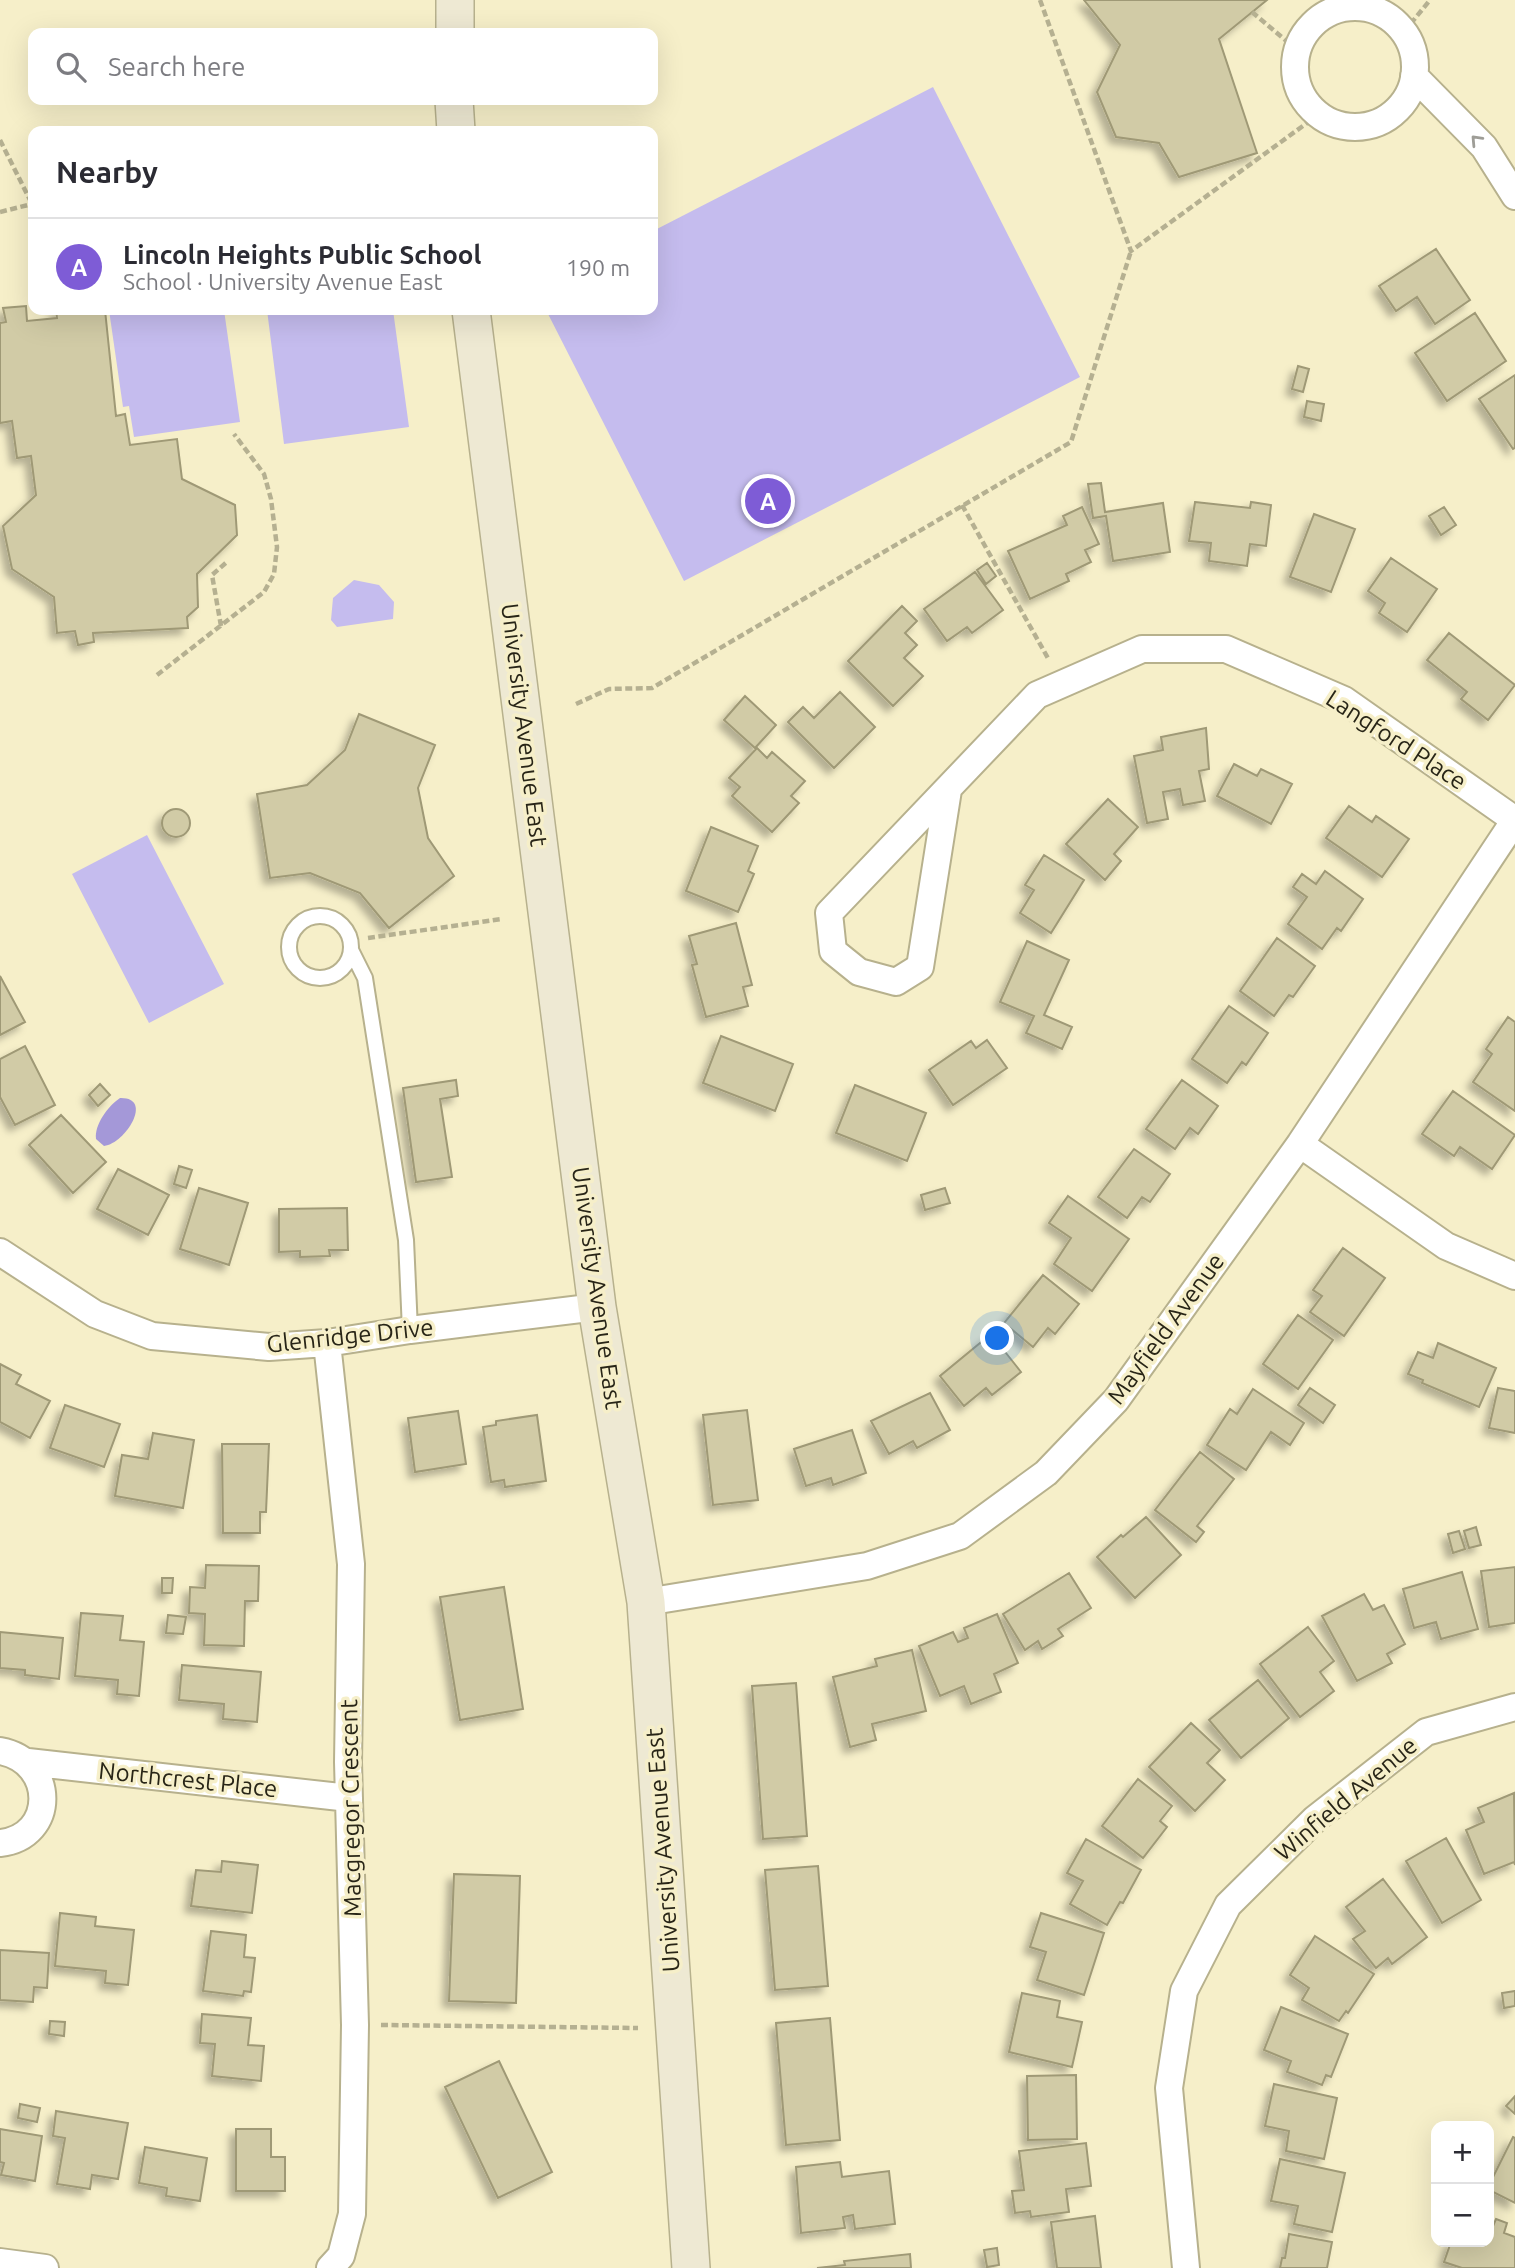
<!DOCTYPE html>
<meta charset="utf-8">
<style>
:root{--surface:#fff;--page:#f2f2f3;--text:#2b2b33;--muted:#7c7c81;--line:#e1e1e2;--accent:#7e5cd6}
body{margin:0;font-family:Ubuntu,sans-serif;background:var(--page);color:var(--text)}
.controls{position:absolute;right:21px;bottom:21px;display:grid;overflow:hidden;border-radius:14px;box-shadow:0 7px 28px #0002}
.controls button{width:63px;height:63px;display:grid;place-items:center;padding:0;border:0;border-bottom:2px solid var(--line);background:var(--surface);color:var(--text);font:35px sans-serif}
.you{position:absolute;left:998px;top:1339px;width:24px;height:24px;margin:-18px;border:5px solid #fff;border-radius:50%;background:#1a73e8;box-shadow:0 0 0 10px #1a73e833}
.badge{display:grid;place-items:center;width:46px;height:46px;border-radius:50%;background:var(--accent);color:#fff;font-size:23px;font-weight:700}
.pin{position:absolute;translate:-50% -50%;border:4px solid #fff;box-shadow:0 2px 7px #0006}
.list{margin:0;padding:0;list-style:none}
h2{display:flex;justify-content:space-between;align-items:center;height:91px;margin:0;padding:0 28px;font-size:30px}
h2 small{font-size:23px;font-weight:400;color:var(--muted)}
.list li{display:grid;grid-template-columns:46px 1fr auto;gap:21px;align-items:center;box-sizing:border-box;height:98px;padding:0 28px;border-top:2px solid var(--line)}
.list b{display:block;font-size:26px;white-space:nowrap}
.list p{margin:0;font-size:23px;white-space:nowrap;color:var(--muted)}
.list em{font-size:23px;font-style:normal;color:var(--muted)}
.icon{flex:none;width:38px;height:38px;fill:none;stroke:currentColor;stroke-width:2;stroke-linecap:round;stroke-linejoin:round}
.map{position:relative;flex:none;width:1515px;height:2268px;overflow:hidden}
.search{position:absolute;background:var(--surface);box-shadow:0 7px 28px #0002;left:28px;top:28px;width:630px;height:77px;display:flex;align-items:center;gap:18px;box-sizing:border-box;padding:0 24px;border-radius:14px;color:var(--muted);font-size:26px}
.panel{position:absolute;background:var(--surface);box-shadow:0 7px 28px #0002;left:28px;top:126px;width:630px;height:189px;border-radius:14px}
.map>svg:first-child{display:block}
.green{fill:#c5bcee}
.water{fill:#a498d8}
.building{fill:#d1cba6;stroke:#9f9976;stroke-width:2;filter:url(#shadow)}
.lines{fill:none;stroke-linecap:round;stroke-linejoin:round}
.service-casing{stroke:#b7b18d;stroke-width:18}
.minor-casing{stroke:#b7b18d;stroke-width:30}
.secondary-casing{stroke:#b7b18d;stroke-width:40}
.path{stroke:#b5b091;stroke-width:4.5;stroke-dasharray:7 3.5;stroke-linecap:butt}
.service{stroke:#fff;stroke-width:14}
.minor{stroke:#fff;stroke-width:26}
.secondary{stroke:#eee9d3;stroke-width:37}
.oneway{stroke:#9e9d97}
.labels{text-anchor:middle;stroke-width:7;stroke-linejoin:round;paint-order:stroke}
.street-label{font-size:24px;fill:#282517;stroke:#f6efc9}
</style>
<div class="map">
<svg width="1515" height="2268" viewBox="0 0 1515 2268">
<defs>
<filter id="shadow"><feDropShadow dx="-6" dy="6" stdDeviation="3.5" flood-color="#0004"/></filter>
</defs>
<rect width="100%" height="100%" fill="#f6efc9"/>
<!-- green -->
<path class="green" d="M 933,87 L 1080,377 L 684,581 L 546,310 L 653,310 L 653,231 Z
M 109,310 L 224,310 L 240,422 L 134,437 L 129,406 L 123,407 Z
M 267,310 L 393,310 L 409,427 L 284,444 Z
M 354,580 L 379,585 L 394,602 L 393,619 L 337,627 L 331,620 L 333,598 Z
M 147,835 L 224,984 L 149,1023 L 72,874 Z"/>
<!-- water -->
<path class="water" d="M 120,1098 C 154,1097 126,1143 104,1146 L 96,1139 C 94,1125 108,1106 120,1098 Z"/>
<!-- building -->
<path class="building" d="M 1084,0 L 1267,0 L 1219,39 L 1257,153 L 1179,177 L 1159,143 L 1116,137 L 1097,92 L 1120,45 Z
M 1436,249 L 1470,300 L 1435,324 L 1417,297 L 1396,311 L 1379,286 Z
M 26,306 L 27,321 L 57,318 L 56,310 L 105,310 L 116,416 L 125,414 L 130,445 L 177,439 L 182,479 L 235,505 L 237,535 L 197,574 L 198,607 L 187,617 L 188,628 L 93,633 L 94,642 L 78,645 L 75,631 L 57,633 L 54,597 L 12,569 L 3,526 L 36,495 L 31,456 L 17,458 L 12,421 L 0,423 L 0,323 L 6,322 L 3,308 Z
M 1475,313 L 1506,361 L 1447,401 L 1415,353 Z
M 1298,366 L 1309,369 L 1303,392 L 1292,389 Z
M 1515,375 L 1515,448 L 1513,449 L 1479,399 Z
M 1307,401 L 1324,404 L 1321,421 L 1304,417 Z
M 1101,483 L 1105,512 L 1163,503 L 1170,552 L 1113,561 L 1106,516 L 1093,518 L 1088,484 Z
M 1195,502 L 1250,508 L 1251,502 L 1271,505 L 1266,546 L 1250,544 L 1247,566 L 1209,561 L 1211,543 L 1189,541 Z
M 1082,507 L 1099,544 L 1085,550 L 1091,562 L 1066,574 L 1069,581 L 1030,599 L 1008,551 L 1067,525 L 1063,516 Z
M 1444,507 L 1456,525 L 1441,535 L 1429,516 Z
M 1314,514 L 1355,529 L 1331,592 L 1290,577 Z
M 1391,558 L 1437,589 L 1407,632 L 1379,613 L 1385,603 L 1368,591 Z
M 987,563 L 996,576 L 986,584 L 977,570 Z
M 975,572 L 1003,610 L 972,633 L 967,627 L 947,641 L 924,609 Z
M 902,606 L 917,621 L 905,633 L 917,645 L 904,658 L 923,676 L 893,706 L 848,661 Z
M 1449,633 L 1515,685 L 1488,720 L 1461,699 L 1467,692 L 1427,660 Z
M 840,692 L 875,727 L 834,768 L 788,722 L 803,707 L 814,718 Z
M 745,696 L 776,725 L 755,748 L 724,720 Z
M 359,714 L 435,745 L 418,788 L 428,838 L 454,876 L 389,928 L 360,893 L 310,873 L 270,878 L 257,794 L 307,785 L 345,750 Z
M 1206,728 L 1209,769 L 1199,771 L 1205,801 L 1183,805 L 1180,789 L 1163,792 L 1168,819 L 1147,823 L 1134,756 L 1163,750 L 1161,737 Z
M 757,748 L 767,758 L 772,752 L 805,781 L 791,796 L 799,803 L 772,832 L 732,796 L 740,787 L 729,778 Z
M 1234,764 L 1257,776 L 1261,769 L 1292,784 L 1271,824 L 1217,796 Z
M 1108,799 L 1138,827 L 1114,854 L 1121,861 L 1105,880 L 1066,844 Z
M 1349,806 L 1372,822 L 1376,816 L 1409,839 L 1382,877 L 1326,838 Z
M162 823a14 14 0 1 1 28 0a14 14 0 1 1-28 0Z
M 711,827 L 758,846 L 748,871 L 754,874 L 738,912 L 686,891 Z
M 1044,855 L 1084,880 L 1051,933 L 1020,913 L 1034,890 L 1025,885 Z
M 1325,871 L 1363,899 L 1341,931 L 1337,928 L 1322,949 L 1288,924 L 1307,897 L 1293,887 L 1302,874 L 1316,884 Z
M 736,923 L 752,985 L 743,987 L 748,1006 L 706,1017 L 692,965 L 697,964 L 689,936 Z
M 1277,938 L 1315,966 L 1293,997 L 1289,995 L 1274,1016 L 1240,991 Z
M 1027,941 L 1069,960 L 1044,1015 L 1072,1027 L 1062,1049 L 1026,1033 L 1034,1016 L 1000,1002 Z
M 0,976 L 25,1022 L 0,1035 Z
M 1229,1006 L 1268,1033 L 1246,1065 L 1242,1062 L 1227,1083 L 1192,1059 Z
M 1508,1017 L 1515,1022 L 1515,1111 L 1473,1082 L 1492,1054 L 1486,1049 Z
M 721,1036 L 793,1064 L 775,1111 L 703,1083 Z
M 987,1040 L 1007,1068 L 953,1105 L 929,1070 L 971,1041 L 976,1048 Z
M 25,1046 L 55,1105 L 15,1125 L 0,1097 L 0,1059 Z
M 456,1080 L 458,1096 L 440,1099 L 452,1177 L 416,1182 L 403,1088 Z
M 1182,1080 L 1218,1106 L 1198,1134 L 1190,1128 L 1175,1149 L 1146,1129 Z
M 100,1084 L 110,1095 L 98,1106 L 89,1095 Z
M 855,1085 L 926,1113 L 907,1161 L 836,1133 Z
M 1453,1091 L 1515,1135 L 1492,1169 L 1460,1147 L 1454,1156 L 1422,1134 Z
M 61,1115 L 106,1162 L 73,1193 L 29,1145 Z
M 1134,1149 L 1170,1174 L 1150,1202 L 1142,1197 L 1127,1218 L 1098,1197 Z
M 179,1166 L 192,1170 L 186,1188 L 174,1184 Z
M 118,1169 L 169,1195 L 148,1235 L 97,1209 Z
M 199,1188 L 248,1203 L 229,1265 L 180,1249 Z
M 945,1188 L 950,1203 L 925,1210 L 921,1195 Z
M 1068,1196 L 1129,1239 L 1092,1291 L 1054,1264 L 1071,1238 L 1049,1223 Z
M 347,1208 L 348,1250 L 329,1250 L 330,1256 L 300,1257 L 300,1251 L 279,1252 L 279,1209 Z
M 1343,1248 L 1385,1278 L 1344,1336 L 1310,1312 L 1322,1296 L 1313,1290 Z
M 1043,1275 L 1079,1304 L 1055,1334 L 1048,1328 L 1033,1347 L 1004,1323 Z
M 1298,1315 L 1333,1340 L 1298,1389 L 1263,1364 Z
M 991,1334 L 1021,1372 L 992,1395 L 986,1388 L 964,1406 L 940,1376 Z
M 1438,1343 L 1496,1368 L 1479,1407 L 1422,1383 L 1423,1380 L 1408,1374 L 1418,1352 L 1433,1358 Z
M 0,1364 L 21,1375 L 16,1384 L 50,1401 L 30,1438 L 0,1422 Z
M 1310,1388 L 1335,1405 L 1323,1423 L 1298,1405 Z
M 1498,1388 L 1515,1391 L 1515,1433 L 1489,1428 Z
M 1253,1389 L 1304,1423 L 1290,1445 L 1271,1432 L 1246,1470 L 1207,1445 L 1230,1409 L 1237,1414 Z
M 930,1393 L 950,1430 L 917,1448 L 913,1441 L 889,1454 L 871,1421 Z
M 65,1405 L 120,1424 L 104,1467 L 50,1448 Z
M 747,1410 L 758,1500 L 713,1505 L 703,1415 Z
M 458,1411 L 466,1464 L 415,1472 L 408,1418 Z
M 537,1415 L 546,1481 L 505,1487 L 504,1480 L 491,1482 L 483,1427 L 496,1425 L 496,1421 Z
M 852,1430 L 866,1473 L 833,1485 L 831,1478 L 806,1486 L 794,1449 Z
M 153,1433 L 194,1440 L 183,1508 L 115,1496 L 122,1455 L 148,1459 Z
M 222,1444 L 269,1444 L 266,1512 L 260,1512 L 260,1533 L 223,1533 Z
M 1200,1452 L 1234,1479 L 1197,1526 L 1204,1532 L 1196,1542 L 1155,1510 Z
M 1146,1517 L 1181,1555 L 1135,1598 L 1097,1557 L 1121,1535 L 1123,1537 Z
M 1476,1527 L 1481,1545 L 1469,1548 L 1464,1531 Z
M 1459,1531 L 1465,1549 L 1453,1553 L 1448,1534 Z
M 206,1565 L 259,1566 L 258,1601 L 245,1601 L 244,1646 L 204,1645 L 205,1614 L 189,1613 L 190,1587 L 205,1588 Z
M 1515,1567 L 1515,1623 L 1489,1627 L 1481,1571 Z
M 1462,1572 L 1478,1629 L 1441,1639 L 1436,1622 L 1414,1628 L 1403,1589 Z
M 1069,1573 L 1091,1608 L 1058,1629 L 1063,1636 L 1042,1649 L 1038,1641 L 1025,1650 L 1003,1614 Z
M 162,1578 L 173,1578 L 172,1593 L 162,1593 Z
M 504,1587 L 523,1709 L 460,1720 L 440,1597 Z
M 1364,1594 L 1373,1610 L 1384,1605 L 1405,1644 L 1387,1654 L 1392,1663 L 1357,1681 L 1322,1616 Z
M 81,1613 L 123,1616 L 120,1640 L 144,1642 L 139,1696 L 117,1694 L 118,1680 L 75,1676 Z
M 997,1614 L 1018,1663 L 994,1674 L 1001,1692 L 971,1704 L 964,1686 L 940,1696 L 919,1646 L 953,1632 L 958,1642 L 968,1638 L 964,1628 Z
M 168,1615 L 186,1617 L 183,1634 L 166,1633 Z
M 1308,1627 L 1334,1661 L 1320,1672 L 1334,1691 L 1300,1717 L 1260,1664 Z
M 0,1632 L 63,1638 L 59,1679 L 25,1675 L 25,1670 L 0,1668 Z
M 912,1650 L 926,1711 L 872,1724 L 876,1740 L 850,1747 L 833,1677 L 877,1666 L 875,1659 Z
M 182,1665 L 261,1672 L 257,1722 L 223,1719 L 224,1704 L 179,1700 Z
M 1258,1680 L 1289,1718 L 1241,1758 L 1209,1720 Z
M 796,1683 L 807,1836 L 763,1839 L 752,1686 Z
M 1191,1723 L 1220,1750 L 1207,1763 L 1225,1780 L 1195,1811 L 1149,1767 Z
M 1138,1779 L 1172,1806 L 1160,1821 L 1167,1827 L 1143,1858 L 1102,1826 Z
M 1514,1793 L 1515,1865 L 1514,1862 L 1484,1874 L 1466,1830 L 1484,1822 L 1478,1808 Z
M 1446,1838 L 1481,1900 L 1442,1923 L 1406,1861 Z
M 1086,1839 L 1141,1870 L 1123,1903 L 1120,1902 L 1107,1925 L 1070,1904 L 1083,1881 L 1067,1873 Z
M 222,1861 L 258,1865 L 252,1913 L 191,1906 L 196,1870 L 221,1872 Z
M 818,1866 L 828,1986 L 775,1990 L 765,1870 Z
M 454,1874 L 520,1876 L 516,2003 L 449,2001 Z
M 1383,1879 L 1427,1937 L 1392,1964 L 1388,1958 L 1376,1968 L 1353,1939 L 1365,1931 L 1346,1907 Z
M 60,1913 L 96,1917 L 95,1926 L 134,1930 L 128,1985 L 105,1983 L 106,1971 L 55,1966 Z
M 1041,1913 L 1104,1933 L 1084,1995 L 1037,1980 L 1046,1952 L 1030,1947 Z
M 211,1931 L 246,1935 L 244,1957 L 255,1958 L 251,1992 L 244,1991 L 243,1996 L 203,1991 Z
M 1315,1936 L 1374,1974 L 1348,2013 L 1346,2011 L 1339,2021 L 1302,2000 L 1309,1988 L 1290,1975 Z
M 0,1950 L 49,1953 L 47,1988 L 34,1987 L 33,2002 L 0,2000 Z
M 1515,1991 L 1515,2006 L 1504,2008 L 1502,1993 Z
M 1022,1993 L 1060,2001 L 1057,2017 L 1082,2022 L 1072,2067 L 1009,2052 Z
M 1281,2007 L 1348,2034 L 1331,2077 L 1326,2075 L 1322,2085 L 1287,2072 L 1291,2061 L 1264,2050 Z
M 202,2014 L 251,2018 L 248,2045 L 264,2046 L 261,2081 L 212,2076 L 215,2044 L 200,2043 Z
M 830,2018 L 840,2140 L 786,2145 L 776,2023 Z
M 50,2021 L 65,2022 L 64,2036 L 49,2034 Z
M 499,2061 L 552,2172 L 498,2198 L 445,2087 Z
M 1076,2075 L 1077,2139 L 1028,2140 L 1027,2076 Z
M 1274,2084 L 1337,2098 L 1324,2159 L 1286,2151 L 1289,2131 L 1265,2126 Z
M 1515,2096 L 1515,2114 L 1506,2106 Z
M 20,2104 L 40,2108 L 37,2122 L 18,2118 Z
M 56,2111 L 128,2123 L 118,2179 L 92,2175 L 90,2189 L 57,2184 L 65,2138 L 53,2136 Z
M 0,2129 L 42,2136 L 35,2181 L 1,2175 L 4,2163 L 0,2162 Z
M 236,2129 L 271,2129 L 271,2157 L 285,2157 L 285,2191 L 236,2191 Z
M 1513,2137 L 1515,2138 L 1515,2203 L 1489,2190 L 1489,2185 Z
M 1086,2143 L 1091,2186 L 1066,2189 L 1069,2212 L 1031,2217 L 1030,2211 L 1015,2213 L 1012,2191 L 1024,2190 L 1019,2151 Z
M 145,2147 L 207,2158 L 200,2201 L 166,2196 L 167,2188 L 139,2183 Z
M 1280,2159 L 1345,2173 L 1332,2232 L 1294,2224 L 1298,2206 L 1271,2201 Z
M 840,2162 L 842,2177 L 889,2171 L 895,2224 L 855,2229 L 853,2215 L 843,2217 L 845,2228 L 801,2233 L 796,2167 Z
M 1095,2216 L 1101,2268 L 1057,2268 L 1051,2222 Z
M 1496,2219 L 1507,2223 L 1504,2233 L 1515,2237 L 1515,2268 L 1462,2268 L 1444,2262 L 1451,2242 L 1489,2242 L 1489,2225 L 1493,2226 Z
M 1289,2234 L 1332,2242 L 1327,2268 L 1280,2268 L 1282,2258 L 1285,2258 Z
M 997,2248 L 999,2265 L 987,2267 L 984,2250 Z
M 910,2254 L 911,2268 L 817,2268 L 845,2265 L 844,2261 Z"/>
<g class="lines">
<!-- service casing -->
<g class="service-casing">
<path id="service" d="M289 947a31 31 0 1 1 62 0a31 31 0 1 1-62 0Z
M 351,950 L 365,978 L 406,1240 L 410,1330"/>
</g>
<!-- minor casing -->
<g class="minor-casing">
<path id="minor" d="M1295 67a60 60 0 1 1 120 0a60 60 0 1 1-120 0Z
M 1414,76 L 1484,147 L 1515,196
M 948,790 L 920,967 L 896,982 L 859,972 L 833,951 L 829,913 L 1037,695 L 1142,649 L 1226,649 L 1344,700 L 1515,820
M 1300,1144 L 1446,1246 L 1515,1276
M 0,1252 L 95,1314 L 152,1336 L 269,1347 L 327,1343 L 410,1330 L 597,1307
M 327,1343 L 351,1564 L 348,1762 L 355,2025 L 352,2214 L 341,2256 L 330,2268
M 646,1602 L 867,1566 L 960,1536 L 1046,1473 L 1116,1400 L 1300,1144 L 1515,820
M 0,1751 C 56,1761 57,1837 0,1843
M 28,1762 L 349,1798
M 0,2262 L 45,2268
M 1186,2268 L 1169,2088 L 1184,1991 L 1228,1905 L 1315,1819 L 1426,1732 L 1515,1707"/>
</g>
<!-- secondary casing -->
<g class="secondary-casing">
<path id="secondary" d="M 455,33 L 455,0
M 454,100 L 456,131
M 471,310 L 597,1307 L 646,1602 L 691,2268"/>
</g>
<!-- path -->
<path class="path" d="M 1040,0 L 1131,251 L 1318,115
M 1252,12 L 1297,50
M 1404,32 L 1430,0
M 0,140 L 32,204 L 33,218
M 0,212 L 32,204
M 962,505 L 1049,660
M 221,626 L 212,575 L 228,561
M 157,675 L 264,592 L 274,574 L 277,547 L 271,499 L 264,474 L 234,434
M 576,704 L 609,689 L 652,688 L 1071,442 L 1131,251
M 368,938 L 502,919
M 381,2025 L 638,2028"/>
<!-- service -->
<use href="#service" class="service"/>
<!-- minor -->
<use href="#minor" class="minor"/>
<!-- secondary -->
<use href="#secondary" class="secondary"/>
</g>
<!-- one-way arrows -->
<defs><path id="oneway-chevron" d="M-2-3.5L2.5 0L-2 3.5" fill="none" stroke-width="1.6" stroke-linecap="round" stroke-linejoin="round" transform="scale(1.75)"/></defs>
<use class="oneway" href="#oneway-chevron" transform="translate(1476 140) rotate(-133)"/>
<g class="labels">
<!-- street labels -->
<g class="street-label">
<text transform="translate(524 725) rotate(83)" y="8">University Avenue East</text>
<text transform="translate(1396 740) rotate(33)" y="8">Langford Place</text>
<text transform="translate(597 1288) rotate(82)" y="8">University Avenue East</text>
<text transform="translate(1166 1329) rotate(-54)" y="8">Mayfield Avenue</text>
<text transform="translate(350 1336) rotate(-6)" y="8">Glenridge Drive</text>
<text transform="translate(188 1780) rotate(6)" y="8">Northcrest Place</text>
<text transform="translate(1346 1799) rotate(-40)" y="8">Winfield Avenue</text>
<text transform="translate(351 1808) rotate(-91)" y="8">Macgregor Crescent</text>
<text transform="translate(663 1850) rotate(-94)" y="8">University Avenue East</text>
</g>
</g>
</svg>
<div class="controls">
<button>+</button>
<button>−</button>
</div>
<div class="you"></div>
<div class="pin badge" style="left:768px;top:501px">A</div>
<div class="search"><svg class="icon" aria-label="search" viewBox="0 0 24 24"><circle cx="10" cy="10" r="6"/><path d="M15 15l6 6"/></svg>Search here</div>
<section class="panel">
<h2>Nearby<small></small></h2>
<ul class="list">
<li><span class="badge">A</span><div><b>Lincoln Heights Public School</b><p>School · University Avenue East</p></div><em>190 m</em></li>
</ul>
</section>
</div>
